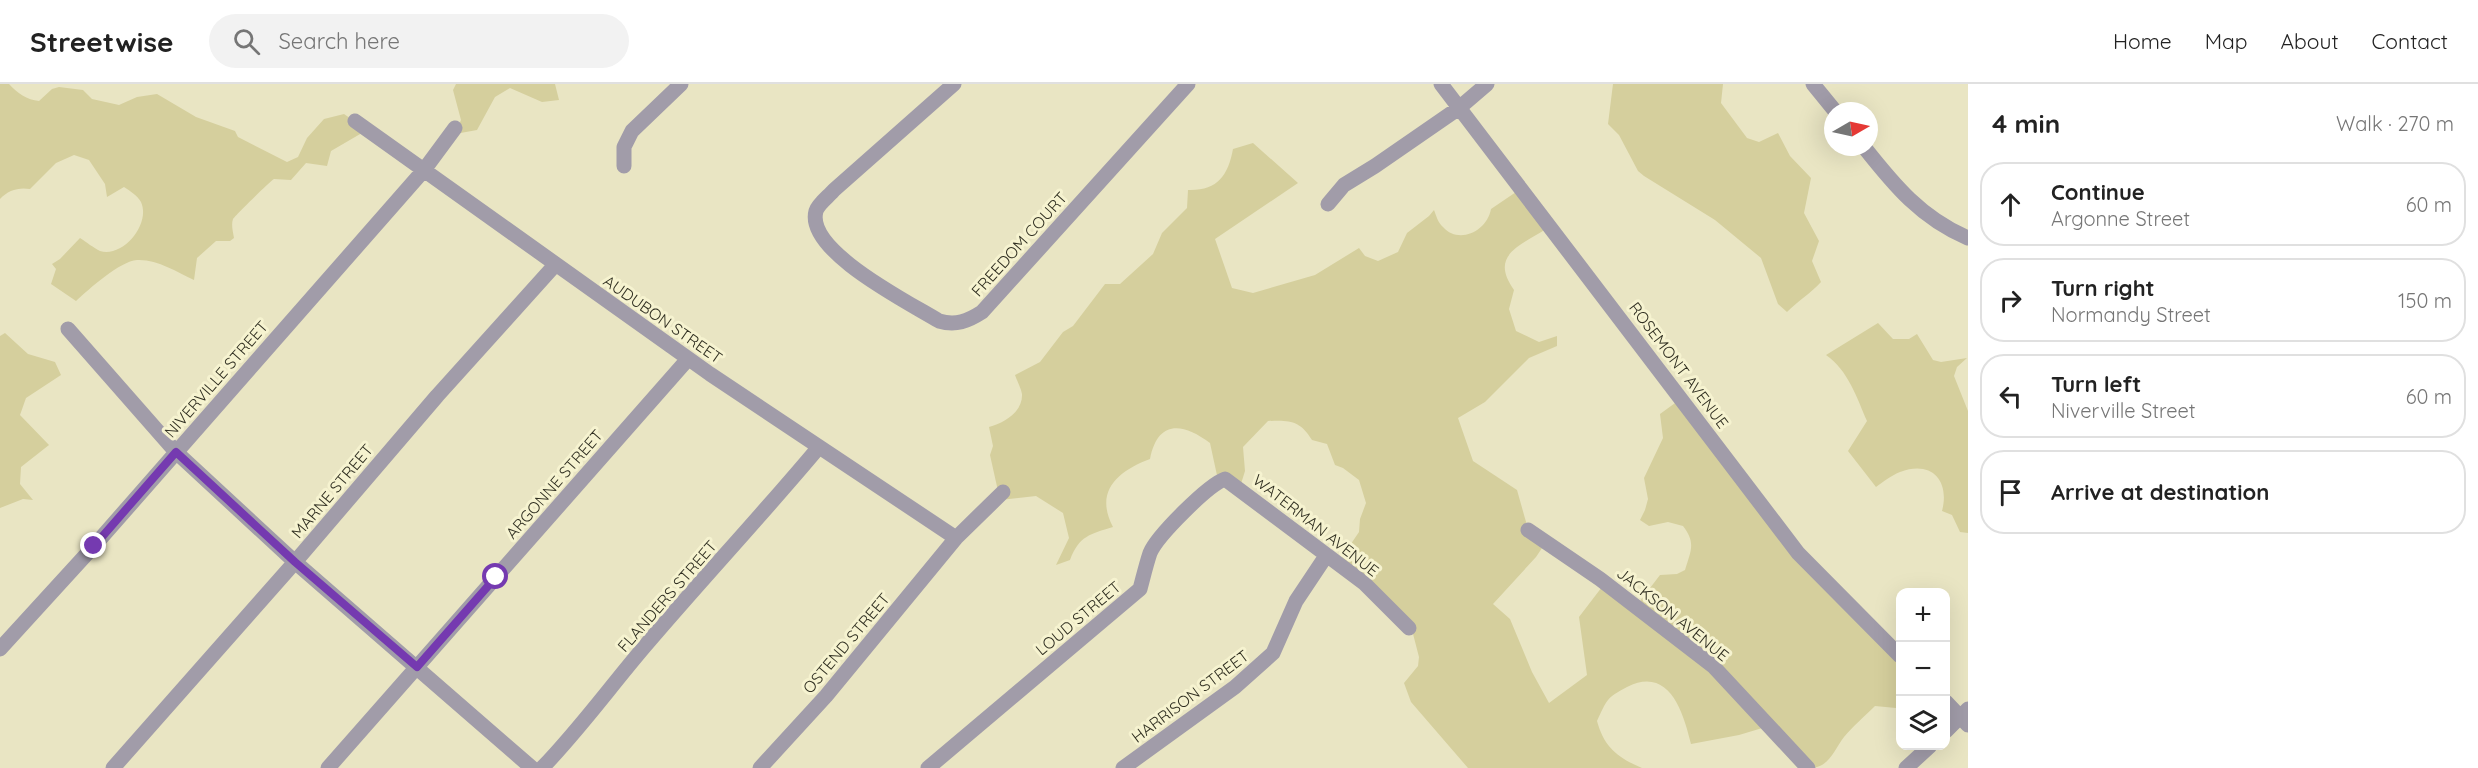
<!DOCTYPE html>
<meta charset="utf-8">
<style>
:root{--surface:#fff;--page:#f2f2f2;--text:#222;--muted:#767676;--line:#e0e0e0}
body{margin:0;font-family:Quicksand,sans-serif;background:var(--page);color:var(--text)}
.controls{position:absolute;right:18px;bottom:18px;display:grid;overflow:hidden;border-radius:12px;box-shadow:0 6px 24px #0002}
.controls button{width:54px;height:54px;display:grid;place-items:center;padding:0;border:0;border-bottom:2px solid var(--line);background:var(--surface);color:var(--text);font:30px sans-serif}
.compass{position:absolute;left:1824px;top:18px;width:54px;height:54px;border-radius:50%;background:var(--surface);box-shadow:0 6px 24px #0002;rotate:81deg}
.stop{position:absolute;width:18px;height:18px;margin:-14px;border:4px solid #753ab0;border-radius:50%;background:#fff}
.stop.end{background:#753ab0;border-color:#fff;box-shadow:0 2px 6px #0008}
.list{margin:0;padding:0;list-style:none}
h2{display:flex;justify-content:space-between;align-items:center;height:78px;margin:0;padding:0 24px;font-size:26px}
h2 small{font-size:20px;font-weight:400;color:var(--muted)}
.list li{display:grid;grid-template-columns:39px 1fr auto;gap:18px;align-items:center;box-sizing:border-box;height:84px;margin:0 12px 12px;padding:0 12px;border:2px solid var(--line);border-radius:24px}
.list b{display:block;font-size:22px;white-space:nowrap}
.list p{margin:0;font-size:20px;white-space:nowrap;color:var(--muted)}
.list em{font-size:20px;font-style:normal;color:var(--muted)}
.icon{flex:none;width:33px;height:33px;fill:none;stroke:currentColor;stroke-width:2;stroke-linecap:round;stroke-linejoin:round}
.map{position:relative;flex:none;width:1968px;height:684px;overflow:hidden}
header{display:flex;align-items:center;gap:36px;box-sizing:border-box;height:84px;padding:0 30px;background:var(--surface);border-bottom:2px solid var(--line)}
header strong{font-size:28px}
nav{display:flex;gap:33px;margin-inline-start:auto;font-size:21px}
.search{width:420px;height:54px;background:var(--page);display:flex;align-items:center;gap:15px;box-sizing:border-box;padding:0 21px;border-radius:33px;color:var(--muted);font-size:22px}
main{display:flex}
aside{flex:1;background:var(--surface)}
.map>svg:first-child{display:block}
.green{fill:#d5cf9d}
.lines{fill:none;stroke-linecap:round;stroke-linejoin:round}
.street{stroke:#a19ca9;stroke-width:15}
.route{stroke:#753ab0;stroke-width:8}
.labels{text-anchor:middle;stroke-width:6;stroke-linejoin:round;paint-order:stroke}
.street-label{font-size:16px;fill:#302f21;stroke:#f6f3d0}
</style>
<header>
<strong>Streetwise</strong>
<div class="search"><svg class="icon" aria-label="search" viewBox="0 0 24 24"><circle cx="10" cy="10" r="6"/><path d="M15 15l6 6"/></svg>Search here</div>
<nav><a>Home</a><a>Map</a><a>About</a><a>Contact</a></nav>
</header>
<main>
<div class="map">
<svg width="1968" height="684" viewBox="0 0 1968 684">
<rect width="100%" height="100%" fill="#e9e5c3"/>
<!-- green -->
<path class="green" d="M 0,0 L 9,0 C 17,9 27,16 39,17 L 52,5 L 59,3 L 83,6 L 92,15 L 119,21 L 137,13 L 157,10 L 196,33 L 235,47 L 238,53 L 287,78 L 298,73 L 307,54 L 324,35 L 344,30 L 367,46 L 331,67 L 327,82 L 306,79 L 291,96 L 274,95 C 269,98 235,132 233,135 C 231,141 233,148 234,154 L 230,157 L 216,157 L 197,174 L 194,196 C 177,188 157,175 137,176 C 120,177 89,205 76,217 L 51,200 L 56,185 L 52,180 L 60,175 L 80,154 C 86,158 94,164 100,167 C 123,174 151,140 141,118 C 137,111 130,107 124,103 L 107,113 L 105,100 L 89,76 L 74,71 L 56,79 L 30,105 C 19,103 8,106 0,115 Z
M 456,0 L 555,0 L 559,16 L 542,18 L 510,4 L 495,13 L 477,46 L 455,50 L 461,36 L 453,6 Z
M 1613,0 L 1723,0 L 1721,19 L 1747,54 L 1759,58 L 1778,49 L 1790,72 L 1811,94 L 1804,129 L 1819,157 L 1812,177 L 1821,198 C 1811,209 1798,217 1787,228 L 1778,220 L 1761,174 L 1715,136 L 1644,92 L 1638,87 L 1619,51 L 1608,40 Z
M 1253,59 L 1298,99 L 1215,155 L 1232,204 L 1253,209 L 1315,191 L 1359,164 L 1365,172 L 1378,177 L 1398,168 L 1407,149 L 1429,132 L 1434,126 C 1436,131 1438,139 1443,143 C 1459,161 1487,147 1491,125 L 1519,106 L 1546,145 C 1520,162 1489,171 1514,206 L 1509,225 L 1516,247 L 1539,258 L 1557,252 L 1557,262 L 1529,274 L 1485,318 L 1458,334 L 1473,377 L 1517,406 L 1528,445 L 1546,458 L 1536,473 L 1493,520 L 1510,535 L 1532,588 L 1549,619 L 1587,591 L 1579,533 L 1605,499 L 1637,521 L 1660,491 L 1677,490 L 1685,486 C 1691,466 1696,459 1683,442 L 1668,438 L 1649,442 L 1640,436 L 1645,426 L 1648,415 L 1644,394 L 1663,354 L 1660,330 L 1682,314 L 1800,470 L 1900,571 L 1900,630 L 1896,624 L 1875,622 C 1865,632 1853,642 1844,653 C 1834,666 1829,684 1810,684 L 1769,642 L 1739,651 L 1691,660 C 1683,627 1669,582 1627,603 C 1606,614 1607,616 1597,637 C 1604,663 1618,674 1642,684 L 1468,684 L 1411,618 L 1404,599 L 1418,582 L 1419,573 L 1412,546 L 1338,479 L 1359,448 L 1360,435 L 1366,419 L 1359,396 L 1343,384 L 1335,381 L 1327,360 L 1312,356 C 1300,336 1289,336 1268,337 L 1243,363 L 1245,387 L 1240,403 L 1218,396 L 1210,359 C 1183,339 1158,335 1150,375 C 1118,387 1094,407 1113,443 C 1090,450 1079,452 1070,476 L 1056,481 L 1069,454 L 1063,429 L 1036,412 L 1000,416 L 990,371 L 993,362 L 989,343 C 1004,339 1023,328 1022,310 C 1021,304 1017,297 1015,291 L 1040,278 L 1063,248 L 1073,242 L 1105,200 L 1120,200 L 1153,170 L 1162,149 L 1187,124 L 1188,106 C 1217,107 1228,92 1233,65 Z
M 1878,239 L 1893,255 L 1909,255 L 1917,250 L 1933,276 L 1941,278 L 1967,274 L 1957,283 L 1954,292 L 1968,327 L 1968,449 L 1960,448 L 1952,431 L 1942,427 C 1950,397 1932,376 1900,388 C 1892,391 1883,398 1876,403 L 1848,367 L 1867,337 C 1857,314 1848,286 1826,271 Z
M 5,249 L 28,270 L 55,278 L 61,291 L 26,314 L 20,331 L 49,361 L 21,383 L 20,400 L 33,416 L 23,415 L 0,424 L 0,252 Z"/>
<g class="lines">
<!-- street -->
<path class="street" d="M 954,0 L 834,106 C 829,112 818,120 816,127 C 805,167 910,219 939,237 C 956,242 968,237 982,228 L 1188,0
M 1441,0 L 1798,469 L 1900,572
M 1813,0 L 1835,27
M 355,37 L 710,290 L 956,454
M 1864,63 C 1894,101 1921,134 1968,154
M 624,82 L 624,63 L 632,47 L 681,0
M 1328,120 L 1344,101 L 1375,82 L 1459,24 L 1487,0
M 68,245 L 176,368 L 295,478 L 532,684
M 1528,446 L 1600,495 L 1713,582 L 1808,684
M 0,565 L 94,462 L 424,86 L 455,44
M 1946,618 L 1968,641
M 1946,647 L 1968,625
M 113,684 L 295,478 L 437,312 L 555,181
M 328,684 L 688,275
M 542,684 C 579,646 610,603 645,562 C 702,495 762,431 819,363
M 760,684 L 826,612 L 956,454 L 1003,408
M 928,684 L 1140,505 C 1143,494 1146,481 1150,469 C 1157,452 1208,401 1225,395 L 1364,499 L 1409,544
M 1123,684 L 1235,603 L 1273,569 L 1296,517 L 1326,472
M 1906,684 L 1930,662"/>
</g>
<g class="lines">
<!-- route -->
<path class="route" d="M 94,462 L 176,368 L 295,478 L 417,583 L 496,493"/>
</g>
<g class="labels">
<!-- street labels -->
<g class="street-label">
<text transform="translate(1019 160) rotate(-48)" y="6">FREEDOM COURT</text>
<text transform="translate(663 235) rotate(35)" y="6">AUDUBON STREET</text>
<text transform="translate(1679 281) rotate(53)" y="6">ROSEMONT AVENUE</text>
<text transform="translate(216 295) rotate(-49)" y="6">NIVERVILLE STREET</text>
<text transform="translate(554 400) rotate(-49)" y="6">ARGONNE STREET</text>
<text transform="translate(332 407) rotate(-50)" y="6">MARNE STREET</text>
<text transform="translate(1316 441) rotate(38)" y="6">WATERMAN AVENUE</text>
<text transform="translate(667 512) rotate(-49)" y="6">FLANDERS STREET</text>
<text transform="translate(1673 530) rotate(39)" y="6">JACKSON AVENUE</text>
<text transform="translate(1078 534) rotate(-40)" y="6">LOUD STREET</text>
<text transform="translate(846 559) rotate(-50)" y="6">OSTEND STREET</text>
<text transform="translate(1190 612) rotate(-37)" y="6">HARRISON STREET</text>
</g>
</g>
</svg>
<div class="controls">
<button>+</button>
<button>−</button>
<button><svg class="icon" aria-label="layers" viewBox="0 0 24 24"><path d="M12 4l9 5-9 5-9-5zM3 14l9 5 9-5"/></svg></button>
</div>
<svg class="compass" viewBox="-18 -18 36 36"><path d="M0-13l5 13h-10z" fill="#e53935"/><path d="M0 13l5-13h-10z" fill="#767676"/></svg>
<div class="stop" style="left:496px;top:493px"></div>
<div class="stop end" style="left:94px;top:462px"></div>
</div>
<aside>
<h2>4 min<small>Walk · 270 m</small></h2>
<ul class="list">
<li><svg class="icon" aria-label="ahead" viewBox="0 0 24 24"><path d="M12 20V5M6 11l6-6 6 6"/></svg><div><b>Continue</b><p>Argonne Street</p></div><em>60 m</em></li>
<li><svg class="icon" aria-label="right" viewBox="0 0 24 24"><path d="M7 20v-9h11M14 6l5 5-5 5"/></svg><div><b>Turn right</b><p>Normandy Street</p></div><em>150 m</em></li>
<li><svg class="icon" aria-label="left" viewBox="0 0 24 24"><path d="M17 20v-9H6M10 6l-5 5 5 5"/></svg><div><b>Turn left</b><p>Niverville Street</p></div><em>60 m</em></li>
<li><svg class="icon" aria-label="arrive" viewBox="0 0 24 24"><path d="M6 21V4h12l-3 4 3 4H6"/></svg><div><b>Arrive at destination</b></div></li>
</ul>
</aside>
</main>
